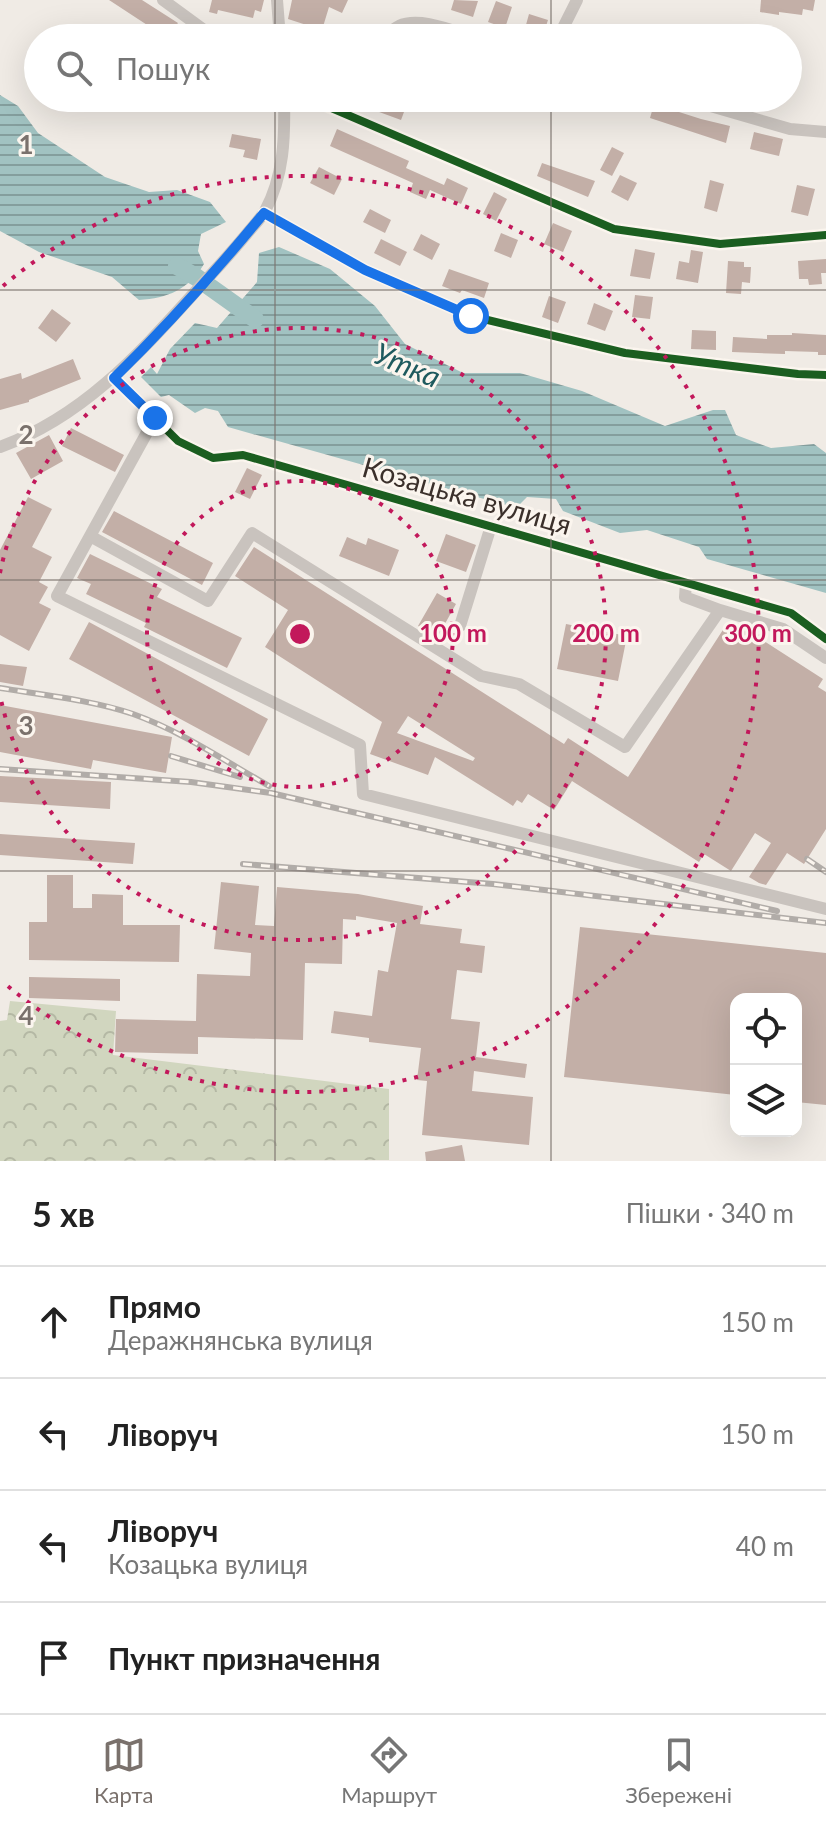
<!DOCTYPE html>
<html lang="uk">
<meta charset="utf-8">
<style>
:root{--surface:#fff;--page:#f2f2f2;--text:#222;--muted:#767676;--line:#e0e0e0;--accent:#7a716c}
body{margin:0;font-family:Lato,sans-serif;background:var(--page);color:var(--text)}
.controls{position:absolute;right:24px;bottom:24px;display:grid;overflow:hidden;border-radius:16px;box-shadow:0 8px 32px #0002}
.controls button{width:72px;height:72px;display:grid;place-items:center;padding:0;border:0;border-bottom:2px solid var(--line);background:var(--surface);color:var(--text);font:40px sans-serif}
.stop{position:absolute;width:24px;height:24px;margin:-18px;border:6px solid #1a73e8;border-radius:50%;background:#fff}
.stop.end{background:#1a73e8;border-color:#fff;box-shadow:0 2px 8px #0008}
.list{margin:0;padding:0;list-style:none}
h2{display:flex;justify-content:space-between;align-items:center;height:104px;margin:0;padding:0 32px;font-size:34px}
h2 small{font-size:26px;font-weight:400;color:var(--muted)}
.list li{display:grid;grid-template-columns:52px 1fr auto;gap:24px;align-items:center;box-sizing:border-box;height:112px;padding:0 32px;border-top:2px solid var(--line)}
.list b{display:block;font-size:30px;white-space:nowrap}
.list p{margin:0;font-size:26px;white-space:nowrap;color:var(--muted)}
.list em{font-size:26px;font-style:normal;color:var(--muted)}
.icon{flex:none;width:44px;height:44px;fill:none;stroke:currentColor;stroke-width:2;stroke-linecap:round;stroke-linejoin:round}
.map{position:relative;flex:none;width:826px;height:1161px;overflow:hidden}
.search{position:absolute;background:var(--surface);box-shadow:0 8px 32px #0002;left:24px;right:24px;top:24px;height:88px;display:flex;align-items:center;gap:20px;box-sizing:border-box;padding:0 28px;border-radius:44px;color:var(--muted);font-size:30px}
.sheet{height:552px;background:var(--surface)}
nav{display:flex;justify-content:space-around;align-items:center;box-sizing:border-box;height:112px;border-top:2px solid var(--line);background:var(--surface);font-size:22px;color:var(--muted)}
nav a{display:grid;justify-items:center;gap:4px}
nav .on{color:var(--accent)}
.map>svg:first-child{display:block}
.forest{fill:url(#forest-crowns)}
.water{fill:url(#water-rules)}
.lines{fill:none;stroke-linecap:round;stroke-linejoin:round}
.river{stroke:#a1c2c1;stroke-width:18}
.building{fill:#c3afa7;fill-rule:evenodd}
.minor{stroke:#c9c3be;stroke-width:12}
.rail-casing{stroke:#b1aca8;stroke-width:6}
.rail{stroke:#fbf5ee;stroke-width:3;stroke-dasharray:9;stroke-linecap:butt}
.cycleway-casing{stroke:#fbf5ee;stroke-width:13}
.cycleway{stroke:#1b5e20;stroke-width:8}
.route{stroke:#1a73e8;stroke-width:10}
.grid{fill:none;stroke:#7a716c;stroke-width:2;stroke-opacity:0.55}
.ring{fill:none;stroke:#c2185b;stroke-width:4;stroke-dasharray:4 8}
.labels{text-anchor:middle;stroke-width:6;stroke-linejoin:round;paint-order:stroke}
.street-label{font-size:28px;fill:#3b302b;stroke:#fbf5ee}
.water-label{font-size:30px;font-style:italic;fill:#1f5a5e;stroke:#fbf5ee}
.grid-label{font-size:26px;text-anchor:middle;font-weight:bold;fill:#7a716c;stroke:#fbf5ee;stroke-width:6;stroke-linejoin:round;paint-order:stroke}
.centre{fill:#c2185b;stroke:#fbf5ee;stroke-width:4}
.ring-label{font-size:24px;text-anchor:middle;font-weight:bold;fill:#c2185b;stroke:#fbf5ee;stroke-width:6;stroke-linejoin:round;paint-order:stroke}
</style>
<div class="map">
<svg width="826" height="1161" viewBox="0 0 826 1161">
<defs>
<pattern id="forest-crowns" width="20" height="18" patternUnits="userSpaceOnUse" patternTransform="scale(2)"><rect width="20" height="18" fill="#d1d6bf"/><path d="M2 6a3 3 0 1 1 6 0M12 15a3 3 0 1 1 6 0" fill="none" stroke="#b4b8a4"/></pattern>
<pattern id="water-rules" width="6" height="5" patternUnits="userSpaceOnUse" patternTransform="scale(2)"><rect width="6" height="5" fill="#a1c2c1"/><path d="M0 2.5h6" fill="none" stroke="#849e9d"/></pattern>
</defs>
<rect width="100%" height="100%" fill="#f0ebe5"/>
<!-- forest -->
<path class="forest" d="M 10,1001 L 116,1011 L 113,1055 L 389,1089 L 389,1160 L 0,1161 L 0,1021 L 7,1020 Z"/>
<!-- water -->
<path class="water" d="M 0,95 L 18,106 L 38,133 L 105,177 L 149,192 L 177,190 L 210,202 L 226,222 L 201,234 L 198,251 L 204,264 C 188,290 168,298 139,300 L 112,277 L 39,252 L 0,231 Z
M 279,247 L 330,269 L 375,306 L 405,344 L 463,373 L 520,373 L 582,391 L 665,426 L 713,410 L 725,410 L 736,435 L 771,448 L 814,444 L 826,453 L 826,593 L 707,559 L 699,547 L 647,530 L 620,533 L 563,511 L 556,499 L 527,497 L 516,508 L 228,427 L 218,411 L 205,408 L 195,413 L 169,395 L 161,397 L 141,377 L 151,367 L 157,374 L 170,349 L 195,323 L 217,328 L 257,282 L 259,253 Z"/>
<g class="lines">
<!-- river -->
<path class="river" d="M 177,266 L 196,277 L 255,319"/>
</g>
<!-- building -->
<path class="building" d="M 109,0 L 142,0 L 178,23 L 167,38 Z
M 212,0 L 264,0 L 261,12 L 255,10 L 253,18 L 218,10 L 217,14 L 209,12 Z
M 292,0 L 348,0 L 342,13 L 329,7 L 322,30 L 288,19 Z
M 454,0 L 478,1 L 473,17 L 451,10 Z
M 761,0 L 815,0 L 813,11 L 803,9 L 802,15 L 779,12 L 779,15 L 760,12 Z
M 496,1 L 512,7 L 505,28 L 488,22 Z
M 529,14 L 548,20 L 542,38 L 524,32 Z
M 375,98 L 398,98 L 397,100 L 407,104 L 401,120 L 371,109 Z
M 654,104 L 701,119 L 730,126 L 726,143 L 650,118 Z
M 337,129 L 409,161 L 406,168 L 444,185 L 447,178 L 468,188 L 461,204 L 430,190 L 426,199 L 410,192 L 413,183 L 330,146 Z
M 754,132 L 783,139 L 779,156 L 750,149 Z
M 232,134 L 261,139 L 257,160 L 243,157 L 245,150 L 229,147 Z
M 612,147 L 624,153 L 612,176 L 600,170 Z
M 542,163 L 595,181 L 588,197 L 537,176 Z
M 319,167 L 342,179 L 334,195 L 310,183 Z
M 620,175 L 637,183 L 628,201 L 611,192 Z
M 710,180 L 724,184 L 717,212 L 704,208 Z
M 797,185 L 815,189 L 808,216 L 791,212 Z
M 494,192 L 507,199 L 496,221 L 483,214 Z
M 370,209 L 391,220 L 385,233 L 363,222 Z
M 553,223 L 572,231 L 563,252 L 544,244 Z
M 501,233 L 518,240 L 511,258 L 494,251 Z
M 421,234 L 440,244 L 432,260 L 413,250 Z
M 381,239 L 407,252 L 400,266 L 374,253 Z
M 635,249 L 655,253 L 650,279 L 630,276 Z
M 691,250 L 703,252 L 698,283 L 676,279 L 679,261 L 689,263 Z
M 826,259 L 826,273 L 821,273 L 822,284 L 809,285 L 808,279 L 799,279 L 798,261 Z
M 728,261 L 744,262 L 744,267 L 751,267 L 750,283 L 742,282 L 741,294 L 726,293 Z
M 449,269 L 489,283 L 484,298 L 462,290 L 460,293 L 442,286 Z
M 635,295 L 653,297 L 650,319 L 632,317 Z
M 549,296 L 566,302 L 558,323 L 542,317 Z
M 594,303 L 613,311 L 605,331 L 587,324 Z
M 52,309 L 71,323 L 56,342 L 38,328 Z
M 692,330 L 716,331 L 716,350 L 691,349 Z
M 792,333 L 826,335 L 826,355 L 818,355 L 818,352 L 785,351 L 785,354 L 732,352 L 733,337 L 767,339 L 767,335 L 792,335 Z
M 73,359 L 81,379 L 29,400 L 29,402 L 0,410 L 0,379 L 21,373 L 22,379 Z
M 71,428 L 124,455 L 115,472 L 62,446 Z
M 49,435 L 63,461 L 31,479 L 16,453 Z
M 247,468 L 262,475 L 250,499 L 235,492 Z
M 28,497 L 52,509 L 32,547 L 52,557 L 39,582 L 48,587 L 39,603 L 51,609 L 29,651 L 0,635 L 0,550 Z
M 114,511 L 213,563 L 202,585 L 102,532 Z
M 446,534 L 476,545 L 466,572 L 436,561 Z
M 347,537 L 366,545 L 368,538 L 399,550 L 389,576 L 339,556 Z
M 254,547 L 564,744 L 568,738 L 628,777 L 728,622 L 739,625 L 823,679 L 818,687 L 826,692 L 826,829 L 804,864 L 787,853 L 766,885 L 759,883 L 749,877 L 771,843 L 755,833 L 731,871 L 704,854 L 699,862 L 572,781 L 554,810 L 528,794 L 522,803 L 517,800 L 513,806 L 435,757 L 428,775 L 370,754 L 382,722 L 265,647 L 288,610 L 235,576 ZM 408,716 L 475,758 L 473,761 L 397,733 Z
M 90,554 L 162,589 L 157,597 L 242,638 L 227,668 L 144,627 L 146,623 L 86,594 L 91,584 L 77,578 Z
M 437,593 L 456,604 L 437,638 L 418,626 Z
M 89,622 L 268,719 L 249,756 L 69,659 Z
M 566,624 L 627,636 L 618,681 L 557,669 Z
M 0,664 L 27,667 L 23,686 L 0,682 Z
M 0,705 L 172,737 L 166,773 L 93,760 L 91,769 L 0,752 Z
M 0,776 L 111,782 L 110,809 L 0,802 Z
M 0,834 L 135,843 L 133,864 L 0,855 Z
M 47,875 L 73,875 L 73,908 L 92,908 L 92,894 L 123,895 L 123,925 L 180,925 L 179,962 L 29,960 L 29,922 L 47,922 Z
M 221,882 L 259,886 L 255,925 L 274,926 L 277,887 L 358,894 L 423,906 L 420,924 L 462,929 L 460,943 L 485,946 L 482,973 L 457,970 L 451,1019 L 480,1022 L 476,1057 L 527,1064 L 525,1078 L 474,1071 L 472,1091 L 533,1097 L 529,1145 L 422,1135 L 427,1081 L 417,1080 L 421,1048 L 369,1042 L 369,1038 L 331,1033 L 334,1011 L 372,1016 L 378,970 L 388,972 L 397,923 L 356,916 L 356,920 L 343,919 L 342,964 L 305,963 L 303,1040 L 198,1037 L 198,1054 L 115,1052 L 116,1019 L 196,1021 L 197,974 L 250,976 L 251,953 L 214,949 Z
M 580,927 L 826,953 L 826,1105 L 796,1102 L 796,999 L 736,999 L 736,1095 L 564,1077 Z
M 29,977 L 120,979 L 120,1001 L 29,998 Z
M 462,1145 L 465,1161 L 426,1161 L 425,1152 Z"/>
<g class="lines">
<!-- minor -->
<path class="minor" d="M 163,0 L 215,38
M 277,0 L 280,38
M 384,38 C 389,34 394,28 399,26 C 420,16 455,32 476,38
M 558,38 L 577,0
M 308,98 L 614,229 L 720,244 L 826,235
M 683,98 L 790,129 L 826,132
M 264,213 L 365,270 L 471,316 L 625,353 L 798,374 L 826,375
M 114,378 L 178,441 L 213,458 L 243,455 L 791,613 L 826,639
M 155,418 L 57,596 L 360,745 L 363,794 L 826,909
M 0,447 C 88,415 145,347 206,280 C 221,264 236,247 250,230 C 255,224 261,218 265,211 C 284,176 285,137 284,98
M 90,536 L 208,601 L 252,533 L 481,676 L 519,684 L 625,747 L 720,610
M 686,583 L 685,597 L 720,610 L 783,629 L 826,658
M 460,626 L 491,526"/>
<!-- rail casing -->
<g class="rail-casing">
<path id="rail" d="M 0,688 C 43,695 92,700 133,714 C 181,731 225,761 269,786
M 171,756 L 240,777
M 0,769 L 191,782 L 271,793 L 777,911
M 807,859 L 826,872
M 243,864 L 493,884 L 826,923"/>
</g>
<!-- rail -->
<use href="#rail" class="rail"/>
<!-- cycleway casing -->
<g class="cycleway-casing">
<path id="cycleway" d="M 308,98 L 614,229 L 720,244 L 826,235
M 264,213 L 365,270 L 471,316 L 625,353 L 798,374 L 826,375
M 114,378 L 178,441 L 213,458 L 243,455 L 791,613 L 826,639"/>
</g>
<!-- cycleway -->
<use href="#cycleway" class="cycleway"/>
</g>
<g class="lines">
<!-- route -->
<path class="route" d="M 155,418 L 114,378 C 167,326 217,270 264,213 L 365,270 L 471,316"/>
</g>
<!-- grid -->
<path class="grid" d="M 275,0 L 275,38M 551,0 L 551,38M 275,98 L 275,1161M 551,98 L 551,1161M 0,290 L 826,290M 0,580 L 826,580M 0,871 L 826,871"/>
<!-- distance rings -->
<g class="ring">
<circle cx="300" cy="634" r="153"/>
<path d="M0 573A306 306 0 1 1 0 695"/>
<path d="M3 286A458 458 0 1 1 3 982"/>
</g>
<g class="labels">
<!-- street labels -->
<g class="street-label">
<text transform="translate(467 496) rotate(16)" y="10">Козацька вулиця</text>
</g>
<!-- water labels -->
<g class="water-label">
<text transform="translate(407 366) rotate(23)" y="10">Утка</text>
</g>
</g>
<g class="grid-label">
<text x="26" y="154">1</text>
<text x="26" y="444">2</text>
<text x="26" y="735">3</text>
<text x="26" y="1025">4</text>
</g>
<circle cx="300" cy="634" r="12" class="centre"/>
<g class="ring-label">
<text x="453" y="642">100 m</text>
<text x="606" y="642">200 m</text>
<text x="758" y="642">300 m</text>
</g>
</svg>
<div class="controls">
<button><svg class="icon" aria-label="locate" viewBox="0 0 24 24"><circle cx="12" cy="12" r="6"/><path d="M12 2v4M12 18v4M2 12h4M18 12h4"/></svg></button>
<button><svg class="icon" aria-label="layers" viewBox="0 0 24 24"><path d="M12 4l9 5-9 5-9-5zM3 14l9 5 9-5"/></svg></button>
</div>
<div class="stop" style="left:471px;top:316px"></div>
<div class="stop end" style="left:155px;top:418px"></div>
<div class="search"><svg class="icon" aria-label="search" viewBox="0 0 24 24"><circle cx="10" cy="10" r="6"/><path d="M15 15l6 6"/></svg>Пошук</div>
</div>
<section class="sheet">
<h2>5 хв<small>Пішки · 340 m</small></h2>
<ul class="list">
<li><svg class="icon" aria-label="ahead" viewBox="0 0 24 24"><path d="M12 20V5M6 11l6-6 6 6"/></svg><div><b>Прямо</b><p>Деражнянська вулиця</p></div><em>150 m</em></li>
<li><svg class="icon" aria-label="left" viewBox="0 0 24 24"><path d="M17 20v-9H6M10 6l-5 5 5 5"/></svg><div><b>Ліворуч</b></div><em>150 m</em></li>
<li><svg class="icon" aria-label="left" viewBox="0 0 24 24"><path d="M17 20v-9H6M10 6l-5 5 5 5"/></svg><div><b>Ліворуч</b><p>Козацька вулиця</p></div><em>40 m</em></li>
<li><svg class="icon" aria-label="arrive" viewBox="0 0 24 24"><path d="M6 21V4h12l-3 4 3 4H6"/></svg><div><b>Пункт призначення</b></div></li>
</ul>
</section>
<nav>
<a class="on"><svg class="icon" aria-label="map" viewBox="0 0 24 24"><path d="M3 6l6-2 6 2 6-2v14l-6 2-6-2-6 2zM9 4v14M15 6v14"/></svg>Карта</a>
<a><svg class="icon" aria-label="directions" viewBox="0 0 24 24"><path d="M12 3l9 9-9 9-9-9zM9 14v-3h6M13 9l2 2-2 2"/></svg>Маршрут</a>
<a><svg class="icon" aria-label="saved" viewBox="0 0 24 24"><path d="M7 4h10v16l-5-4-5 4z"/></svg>Збережені</a>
</nav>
